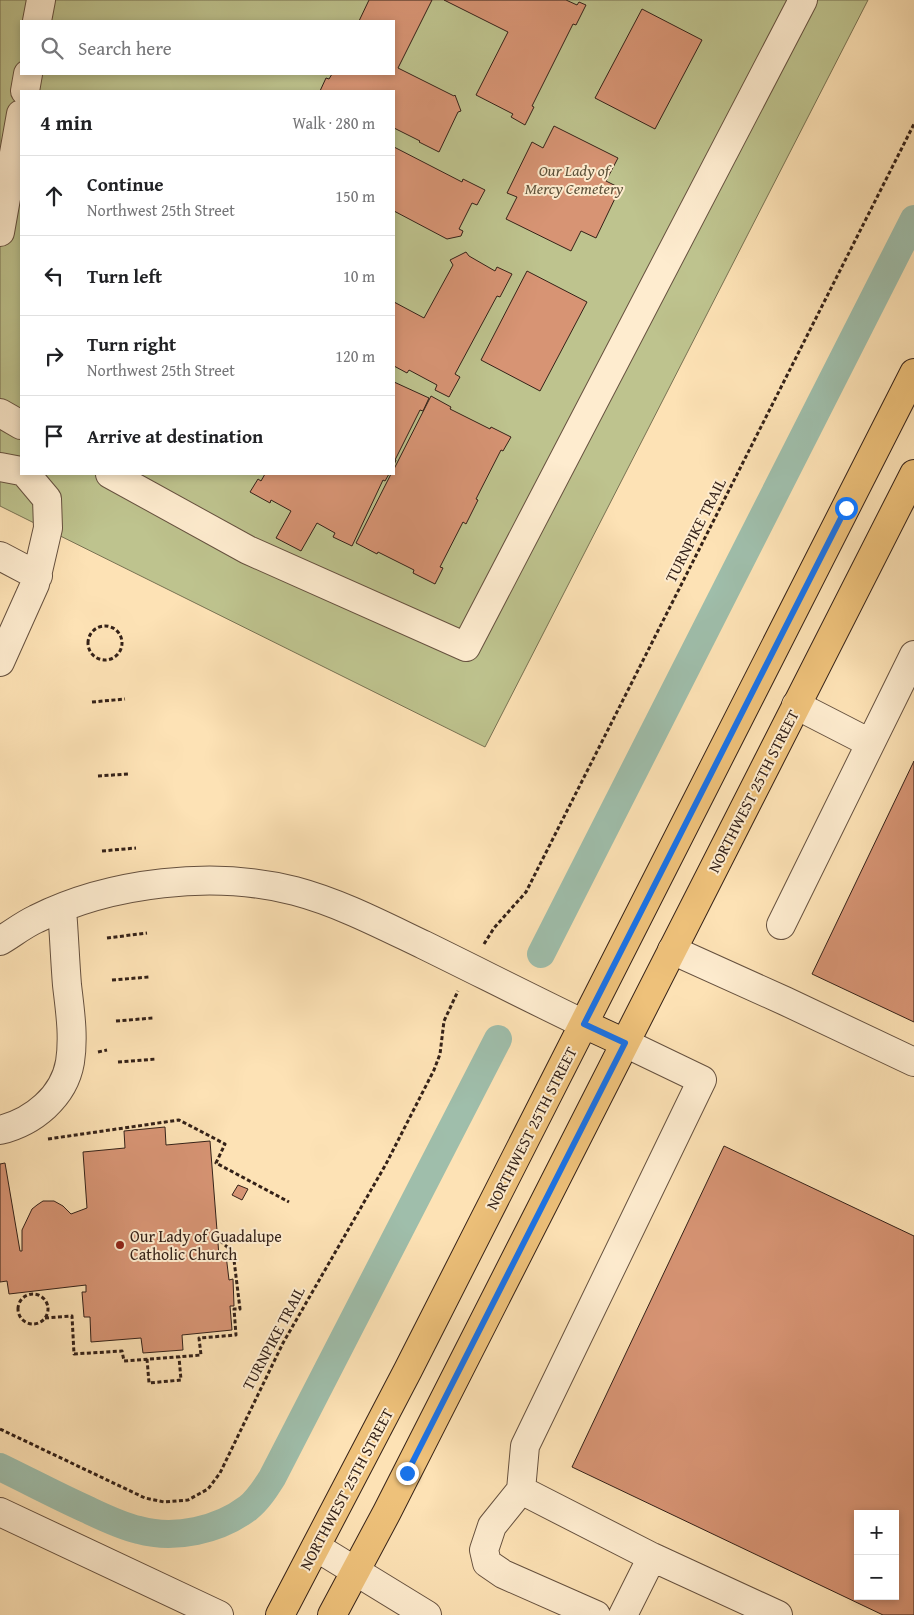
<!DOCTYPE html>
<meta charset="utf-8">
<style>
:root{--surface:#fff;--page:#f2f2f2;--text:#202124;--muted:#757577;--line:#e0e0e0}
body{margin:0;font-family:"Gentium Book Plus",serif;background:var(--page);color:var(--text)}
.controls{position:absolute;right:15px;bottom:15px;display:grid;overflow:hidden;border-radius:0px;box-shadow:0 2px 8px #0003}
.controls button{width:45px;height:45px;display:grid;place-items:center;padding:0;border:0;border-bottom:1px solid var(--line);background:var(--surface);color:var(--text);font:25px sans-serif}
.stop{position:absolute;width:15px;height:15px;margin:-11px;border:4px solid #1a73e8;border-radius:50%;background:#fff}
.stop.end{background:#1a73e8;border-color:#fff;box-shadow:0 1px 5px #0008}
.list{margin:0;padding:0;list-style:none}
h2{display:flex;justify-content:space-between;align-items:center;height:65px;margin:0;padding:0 20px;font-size:21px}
h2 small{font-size:16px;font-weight:400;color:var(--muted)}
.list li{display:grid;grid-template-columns:32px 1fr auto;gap:15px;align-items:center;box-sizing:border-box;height:80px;padding:0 20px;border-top:1px solid var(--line)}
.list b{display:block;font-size:19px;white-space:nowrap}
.list p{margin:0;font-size:16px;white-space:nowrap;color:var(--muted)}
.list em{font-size:16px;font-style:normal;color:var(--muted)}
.icon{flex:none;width:28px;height:28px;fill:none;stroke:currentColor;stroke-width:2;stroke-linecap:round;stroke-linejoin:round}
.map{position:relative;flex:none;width:914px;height:1615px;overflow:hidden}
.search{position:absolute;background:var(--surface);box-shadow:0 2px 8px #0003;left:20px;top:20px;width:375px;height:55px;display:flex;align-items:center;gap:12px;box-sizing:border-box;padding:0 18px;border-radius:0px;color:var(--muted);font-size:19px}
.panel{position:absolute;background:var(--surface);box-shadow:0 2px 8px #0003;left:20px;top:90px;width:375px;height:385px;border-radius:0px}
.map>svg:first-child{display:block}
.green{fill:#bec38e;stroke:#797253;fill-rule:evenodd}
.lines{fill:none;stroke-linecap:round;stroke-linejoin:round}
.canal{stroke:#9fbeab;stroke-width:28}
.building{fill:#d79474;stroke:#342118;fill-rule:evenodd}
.minor-casing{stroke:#66513f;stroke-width:30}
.major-casing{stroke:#342118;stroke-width:30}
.path{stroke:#342118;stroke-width:3;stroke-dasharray:4 2.5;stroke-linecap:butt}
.minor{stroke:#feeccf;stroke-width:28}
.major{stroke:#eec17a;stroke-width:28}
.route{stroke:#1a73e8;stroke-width:6}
.poi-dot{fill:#8f2418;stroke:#feeccf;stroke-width:2}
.labels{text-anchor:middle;stroke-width:4;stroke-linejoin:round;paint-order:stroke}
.park-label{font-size:16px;font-style:italic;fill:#5d523b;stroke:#feeccf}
.street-label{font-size:16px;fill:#342118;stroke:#feeccf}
.poi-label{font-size:16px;fill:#342118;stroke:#feeccf;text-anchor:start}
</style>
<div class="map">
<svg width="914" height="1615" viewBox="0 0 914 1615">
<rect width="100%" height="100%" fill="#fde2b5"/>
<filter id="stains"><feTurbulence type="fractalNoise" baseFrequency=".004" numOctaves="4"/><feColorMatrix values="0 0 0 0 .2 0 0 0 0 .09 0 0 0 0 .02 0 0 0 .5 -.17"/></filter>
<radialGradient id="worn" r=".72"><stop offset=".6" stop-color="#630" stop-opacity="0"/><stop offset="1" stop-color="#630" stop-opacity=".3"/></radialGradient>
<!-- green -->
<path class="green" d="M 0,0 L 868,0 L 485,747 L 0,506 ZM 21,21 L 394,21 L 394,74 L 21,74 ZM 21,91 L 394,91 L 394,474 L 21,474 Z"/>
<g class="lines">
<!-- canal -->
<path class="canal" d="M 541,954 L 914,219
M 0,1467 C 29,1481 57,1496 86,1509 C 103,1517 121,1526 139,1530 C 175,1540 219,1530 248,1508 C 258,1500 265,1489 272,1478 L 498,1039"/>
</g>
<!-- building -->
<path class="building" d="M 369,0 L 432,0 L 398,68 L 454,96 L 455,95 L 461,111 L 458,112 L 439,152 L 419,142 L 420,141 L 394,128 L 394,91 L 320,91 L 326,78 L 329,79 L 332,74 L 394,74 L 394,21 L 359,21 Z
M 444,0 L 566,0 L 577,5 L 579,2 L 586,5 L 576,25 L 573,24 L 532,106 L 534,107 L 525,125 L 511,117 L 513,114 L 476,95 L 508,32 Z
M 642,9 L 702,40 L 655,129 L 595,98 Z
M 554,126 L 618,158 L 606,181 L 620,188 L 596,238 L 581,231 L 571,251 L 506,219 L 517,197 L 507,193 L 532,142 L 543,148 Z
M 394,147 L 462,182 L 463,179 L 485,190 L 477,205 L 472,203 L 459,229 L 463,231 L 461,236 L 447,239 L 394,211 Z
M 466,252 L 469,256 L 495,271 L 497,267 L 512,274 L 500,297 L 497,296 L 455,374 L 460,377 L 449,397 L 435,390 L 437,385 L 409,370 L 407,373 L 394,366 L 394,302 L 424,318 L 453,265 L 450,260 Z
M 527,271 L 587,302 L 540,391 L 481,360 Z
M 394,382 L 429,398 L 423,411 L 420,410 L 395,460 L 396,460 L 394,465 Z
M 431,396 L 451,407 L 450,409 L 490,429 L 491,427 L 511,437 L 503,451 L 501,450 L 476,499 L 478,500 L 466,524 L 463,522 L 440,567 L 443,568 L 435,584 L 413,573 L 414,570 L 378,552 L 377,554 L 356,543 L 391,474 L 394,474 L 394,469 Z
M 265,474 L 389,474 L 385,481 L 383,480 L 352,546 L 333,537 L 335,533 L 317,523 L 301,551 L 276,538 L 291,511 L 271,500 L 270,503 L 250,492 L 258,479 L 261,481 Z
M 914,761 L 914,1022 L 812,974 Z
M 165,1127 L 166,1145 L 210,1141 L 219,1256 L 226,1255 L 229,1280 L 233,1279 L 234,1306 L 230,1306 L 232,1330 L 182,1335 L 183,1350 L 143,1353 L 141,1338 L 91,1342 L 90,1317 L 84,1317 L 82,1292 L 86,1292 L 86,1285 L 9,1294 L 7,1281 L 0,1282 L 0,1164 L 5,1163 L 20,1251 L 22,1251 L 22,1230 L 32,1209 L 37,1205 L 43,1201 L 54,1201 L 63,1206 L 71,1214 L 87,1208 L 83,1152 L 125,1148 L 124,1131 Z
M 724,1146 L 914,1236 L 914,1615 L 883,1615 L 572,1467 ZM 858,1514 L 895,1514 L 895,1596 L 858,1596 Z
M 238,1185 L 248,1189 L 242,1200 L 232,1195 Z"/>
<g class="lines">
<!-- minor casing -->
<g class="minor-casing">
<path id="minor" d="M 37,21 L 41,0
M 25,91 L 28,74
M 0,232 L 21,114
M 0,413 L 21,425
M 0,467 L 21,471
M 110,474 L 248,550 L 466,647 L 803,0
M 0,556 L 38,576
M 0,662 L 35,584 L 48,528 L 47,499 L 26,474
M 796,705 L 870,743
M 781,925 L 914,655
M 0,941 C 12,934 23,925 36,919 C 110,882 214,870 295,891 C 340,903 382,925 424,945 C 477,971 530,998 584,1024
M 672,950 L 785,1001 L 914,1062
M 625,1043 L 702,1080 L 525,1446 L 521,1490 L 652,1557 L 778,1615
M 0,1130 C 33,1122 64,1097 70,1062 C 74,1036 70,1011 67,985 C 65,960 64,934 62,909
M 521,1490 L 492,1526 L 484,1550 L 487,1563 L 503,1574 L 596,1615
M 0,1512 L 219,1615
M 316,1547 L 427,1615
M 623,1615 L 652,1557"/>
</g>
<!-- major casing -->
<g class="major-casing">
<path id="major" d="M 584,1024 L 625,1043
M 280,1615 L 408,1370 L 914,373
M 332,1615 L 387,1512 L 914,474"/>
</g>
<!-- path -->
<path class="path" d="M88 643a17 17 0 1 1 34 0a17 17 0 1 1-34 0Z
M 92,702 L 125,699
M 98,776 L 128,774
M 102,851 L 136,848
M 107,938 L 147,933
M 484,944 L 494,928 L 526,892 L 914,124
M 112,980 L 149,977
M 116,1021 L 153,1018
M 98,1052 L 107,1050
M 118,1062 L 156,1059
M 48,1139 L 179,1120 L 225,1144 L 216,1163 L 289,1202
M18 1309a15 15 0 1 1 30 0a15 15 0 1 1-30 0Z
M 45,1318 L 72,1316 L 74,1354 L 122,1351 L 124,1361 L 201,1355 L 199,1338 L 236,1335 L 234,1309 L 240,1309 L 233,1252 L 218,1239
M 147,1359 L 149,1383 L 181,1380 L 179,1357
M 0,1429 L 145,1498 L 164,1502 L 188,1500 L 208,1489 L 220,1473 L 283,1343 L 386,1164 L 434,1070 L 440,1054 L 444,1021 L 458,991"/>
<!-- minor -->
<use href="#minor" class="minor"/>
<!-- major -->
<use href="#major" class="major"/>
</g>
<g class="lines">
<!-- route -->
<path class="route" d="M 407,1473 L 625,1043 L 584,1024 L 846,508"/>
</g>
<!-- markers -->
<circle class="poi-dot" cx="120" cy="1245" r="5"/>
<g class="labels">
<!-- park labels -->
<g class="park-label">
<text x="574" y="176">Our Lady of<tspan x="574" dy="18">Mercy Cemetery</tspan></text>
</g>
<!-- street labels -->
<g class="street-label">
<text transform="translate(695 530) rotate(-63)" y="6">TURNPIKE TRAIL</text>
<text transform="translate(753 791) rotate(-63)" y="6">NORTHWEST 25TH STREET</text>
<text transform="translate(531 1128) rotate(-63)" y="6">NORTHWEST 25TH STREET</text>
<text transform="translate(273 1338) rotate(-62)" y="6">TURNPIKE TRAIL</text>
<text transform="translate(346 1489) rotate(-62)" y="6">NORTHWEST 25TH STREET</text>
</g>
<!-- poi labels -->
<g class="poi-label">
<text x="130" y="1242">Our Lady of Guadalupe<tspan x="130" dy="18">Catholic Church</tspan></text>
</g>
</g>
<rect width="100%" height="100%" filter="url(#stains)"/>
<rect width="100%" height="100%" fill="url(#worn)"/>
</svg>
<div class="controls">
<button>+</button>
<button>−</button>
</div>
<div class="stop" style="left:846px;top:508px"></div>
<div class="stop end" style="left:407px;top:1473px"></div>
<div class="search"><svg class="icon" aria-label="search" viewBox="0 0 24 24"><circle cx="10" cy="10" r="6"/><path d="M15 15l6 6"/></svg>Search here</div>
<section class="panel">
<h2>4 min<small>Walk · 280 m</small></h2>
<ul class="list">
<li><svg class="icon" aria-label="ahead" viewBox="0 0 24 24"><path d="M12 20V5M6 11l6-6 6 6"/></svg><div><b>Continue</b><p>Northwest 25th Street</p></div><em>150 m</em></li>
<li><svg class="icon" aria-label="left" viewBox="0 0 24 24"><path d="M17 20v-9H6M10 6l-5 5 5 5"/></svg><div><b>Turn left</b></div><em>10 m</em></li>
<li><svg class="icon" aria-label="right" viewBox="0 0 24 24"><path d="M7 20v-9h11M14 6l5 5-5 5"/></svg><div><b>Turn right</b><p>Northwest 25th Street</p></div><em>120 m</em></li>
<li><svg class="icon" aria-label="arrive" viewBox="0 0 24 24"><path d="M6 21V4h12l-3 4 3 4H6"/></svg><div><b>Arrive at destination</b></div></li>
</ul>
</section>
</div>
